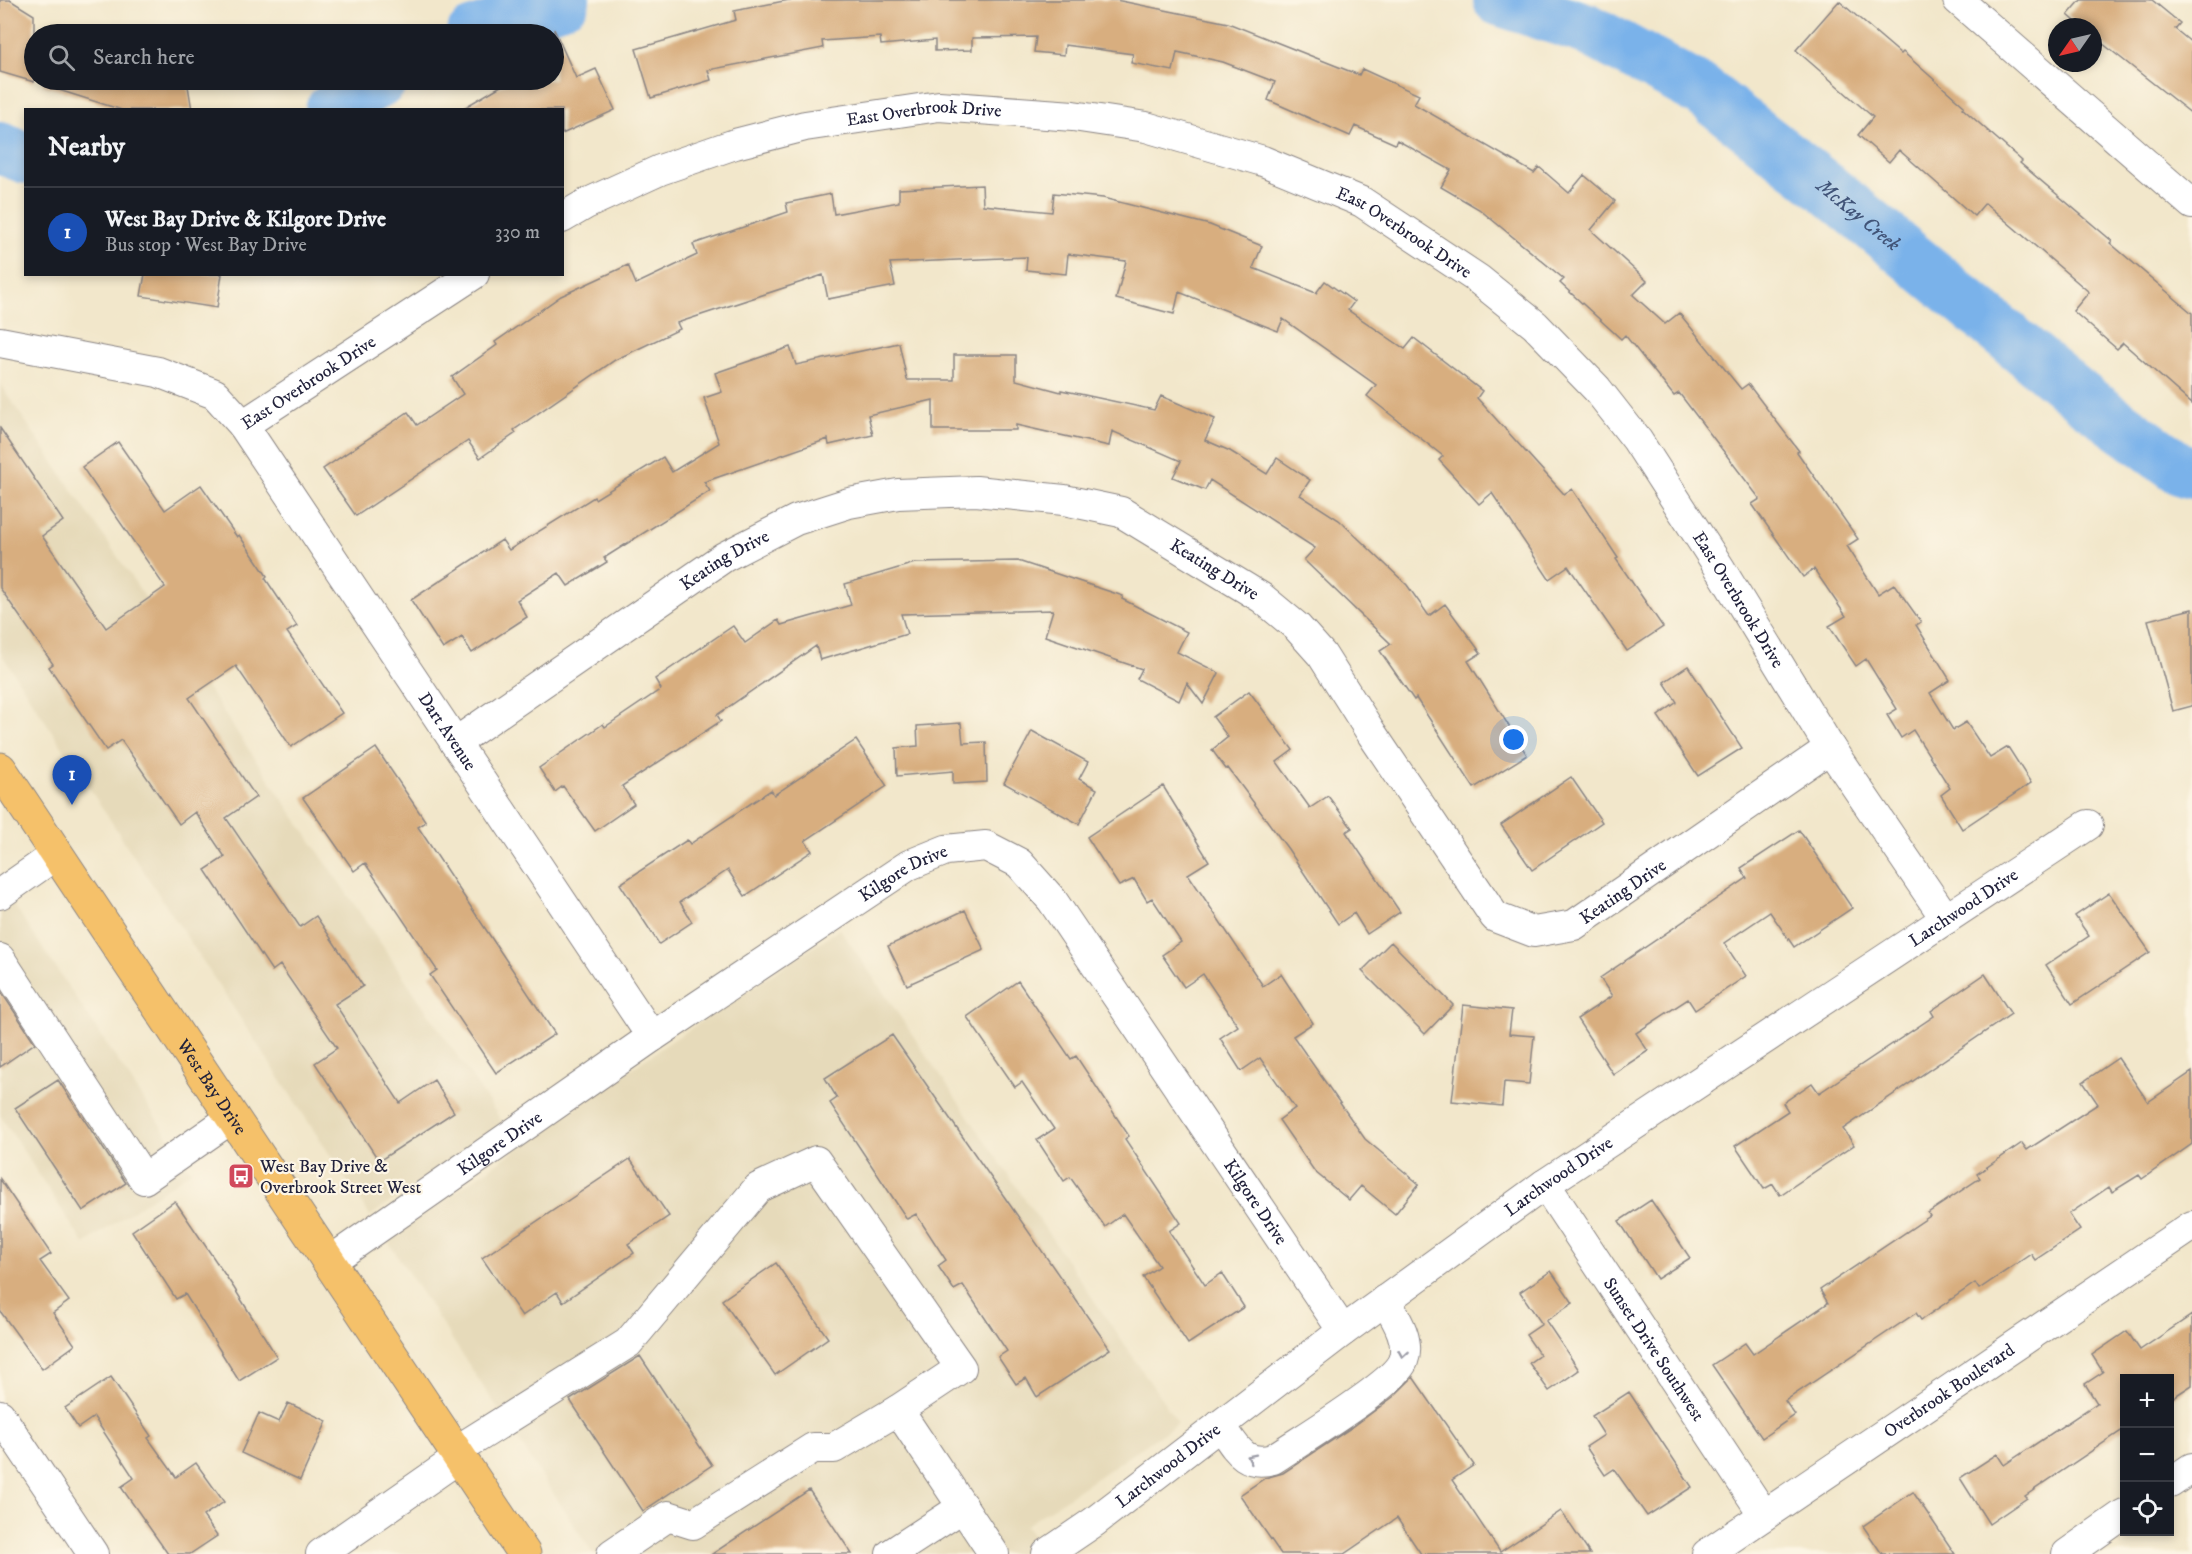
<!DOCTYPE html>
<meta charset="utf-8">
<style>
:root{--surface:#171b24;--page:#242831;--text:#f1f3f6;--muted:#9ea1a6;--line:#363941;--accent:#d1495b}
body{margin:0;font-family:"IM FELL DW Pica",serif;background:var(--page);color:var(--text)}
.controls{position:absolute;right:18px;bottom:18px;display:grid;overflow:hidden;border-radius:0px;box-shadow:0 3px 9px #0003}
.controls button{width:54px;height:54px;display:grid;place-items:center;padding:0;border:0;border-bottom:2px solid var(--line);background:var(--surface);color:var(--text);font:30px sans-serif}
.compass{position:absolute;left:2048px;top:18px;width:54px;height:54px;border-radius:50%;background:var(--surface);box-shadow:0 3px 9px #0003;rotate:236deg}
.you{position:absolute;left:1514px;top:740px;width:21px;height:21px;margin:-15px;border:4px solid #fff;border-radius:50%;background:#1a73e8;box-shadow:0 0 0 9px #1a73e833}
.badge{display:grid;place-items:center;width:39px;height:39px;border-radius:50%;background:var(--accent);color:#fff;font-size:20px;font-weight:700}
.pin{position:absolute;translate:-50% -50px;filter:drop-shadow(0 2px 3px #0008)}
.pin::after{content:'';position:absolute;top:32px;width:21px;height:18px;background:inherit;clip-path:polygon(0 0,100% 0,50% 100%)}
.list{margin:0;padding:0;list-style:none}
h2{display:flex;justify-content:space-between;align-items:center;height:78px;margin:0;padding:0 24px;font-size:26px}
h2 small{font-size:20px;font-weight:400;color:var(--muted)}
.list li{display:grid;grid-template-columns:39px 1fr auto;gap:18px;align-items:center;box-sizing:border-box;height:90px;padding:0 24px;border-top:2px solid var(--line)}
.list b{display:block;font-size:22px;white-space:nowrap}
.list p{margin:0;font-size:20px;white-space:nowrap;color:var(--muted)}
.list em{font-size:20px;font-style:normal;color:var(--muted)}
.icon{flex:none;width:33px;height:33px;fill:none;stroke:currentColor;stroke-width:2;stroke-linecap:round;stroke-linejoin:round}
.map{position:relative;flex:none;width:2192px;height:1554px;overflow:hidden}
.search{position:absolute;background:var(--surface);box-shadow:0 3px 9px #0003;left:24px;top:24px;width:540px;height:66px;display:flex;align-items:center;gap:15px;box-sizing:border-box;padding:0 21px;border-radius:33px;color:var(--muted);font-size:22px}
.panel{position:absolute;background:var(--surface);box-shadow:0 3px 9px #0003;left:24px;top:108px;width:540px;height:168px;border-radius:0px}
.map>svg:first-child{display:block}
.built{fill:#e6daba}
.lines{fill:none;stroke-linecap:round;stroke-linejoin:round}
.river{stroke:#7ab2ea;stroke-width:52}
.building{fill:#d8ae7f}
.minor-casing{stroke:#8a8483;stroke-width:32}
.major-casing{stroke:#8a8483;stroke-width:35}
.minor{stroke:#fff;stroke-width:30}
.major{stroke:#f5c16b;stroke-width:33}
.oneway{stroke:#9c9ca7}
.labels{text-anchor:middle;stroke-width:4.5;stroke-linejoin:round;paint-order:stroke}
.street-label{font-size:18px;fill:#22223b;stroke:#fcf5e5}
.poi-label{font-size:18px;fill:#22223b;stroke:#fcf5e5;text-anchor:start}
.water-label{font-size:20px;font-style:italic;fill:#415478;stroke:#fcf5e5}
</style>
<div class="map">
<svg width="2192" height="1554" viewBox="0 0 2192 1554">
<rect width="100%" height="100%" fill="#fcf5e5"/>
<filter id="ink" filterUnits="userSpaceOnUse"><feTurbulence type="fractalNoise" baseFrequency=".0167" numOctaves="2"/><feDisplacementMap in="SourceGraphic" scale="12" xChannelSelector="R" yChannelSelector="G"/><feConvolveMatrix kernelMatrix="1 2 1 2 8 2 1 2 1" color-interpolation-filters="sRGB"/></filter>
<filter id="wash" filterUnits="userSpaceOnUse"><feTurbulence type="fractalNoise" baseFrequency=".008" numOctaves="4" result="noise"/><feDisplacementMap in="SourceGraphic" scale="24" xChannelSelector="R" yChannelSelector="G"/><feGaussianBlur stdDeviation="1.35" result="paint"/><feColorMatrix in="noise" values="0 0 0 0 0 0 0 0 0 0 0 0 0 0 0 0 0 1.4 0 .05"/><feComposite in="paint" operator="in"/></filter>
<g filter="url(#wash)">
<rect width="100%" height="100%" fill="#f2e7cb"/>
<!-- built -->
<path class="built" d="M 0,384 L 503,1123 L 370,1216 L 0,652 Z
M 0,884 L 191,1171 L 84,1244 L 0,1115 Z
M 840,929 L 1178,1423 L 1025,1526 L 1038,1542 L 1020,1554 L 593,1554 L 387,1240 L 660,1049 Z"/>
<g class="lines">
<!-- river -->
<g class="river">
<path id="s1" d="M 1499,0 L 1587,29 L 1702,91 L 1823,185 L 2085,400 L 2182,470 L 2192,473"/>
<path d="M 472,34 L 564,0"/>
<path d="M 331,110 L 382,80"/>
<path d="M 0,148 L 26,158"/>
</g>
</g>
<g id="blocks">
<!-- building -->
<path class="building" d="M 0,0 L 10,0 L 34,15 L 34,82 L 0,72 Z
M 789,0 L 1116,0 L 1228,23 L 1359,75 L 1362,69 L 1419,95 L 1414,104 L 1534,173 L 1539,167 L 1569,193 L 1584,175 L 1615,201 L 1591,230 L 1647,281 L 1633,295 L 1665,324 L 1679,313 L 1741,389 L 1748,384 L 1799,451 L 1797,452 L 1858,539 L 1847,546 L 1878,594 L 1894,584 L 1921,622 L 1916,625 L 1950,680 L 1930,693 L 1953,730 L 1966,722 L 1990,758 L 2008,747 L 2031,783 L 1962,829 L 1941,795 L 1950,788 L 1913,730 L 1901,738 L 1887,715 L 1897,709 L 1866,659 L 1856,666 L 1829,626 L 1846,616 L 1814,569 L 1803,577 L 1752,504 L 1760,499 L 1679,393 L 1674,396 L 1625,335 L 1621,339 L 1560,283 L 1564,279 L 1479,209 L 1441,187 L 1451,170 L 1397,140 L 1395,144 L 1355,126 L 1350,136 L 1268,100 L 1275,82 L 1223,62 L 1177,52 L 1173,71 L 1131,63 L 1133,54 L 1065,45 L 1064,55 L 1034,52 L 1036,37 L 972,38 L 972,50 L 935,51 L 935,40 L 881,45 L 880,37 L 822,41 L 823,48 L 708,70 L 711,80 L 651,98 L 636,49 L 736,20 L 734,11 Z
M 2081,0 L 2152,0 L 2180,23 L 2175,29 L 2192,43 L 2192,114 L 2093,36 L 2093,27 L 2082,27 L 2068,15 Z
M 1839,1 L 1901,54 L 1903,52 L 1964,106 L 1962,108 L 2022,161 L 2020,163 L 2112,241 L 2110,243 L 2192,313 L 2192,404 L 2123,343 L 2117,349 L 2073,311 L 2089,292 L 1985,203 L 1974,216 L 1899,150 L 1889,162 L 1858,135 L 1873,117 L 1796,50 Z
M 554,29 L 576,78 L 596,69 L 615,110 L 562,134 L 562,110 L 460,110 L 511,80 L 554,80 Z
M 44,80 L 187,80 L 192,110 L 122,110 L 43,85 Z
M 982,185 L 983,205 L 1052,212 L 1054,193 L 1103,198 L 1210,225 L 1262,246 L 1253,268 L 1316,293 L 1325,281 L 1354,302 L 1348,310 L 1405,349 L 1414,338 L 1482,391 L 1477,398 L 1564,494 L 1572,489 L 1618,558 L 1616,559 L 1663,627 L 1627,651 L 1568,566 L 1549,579 L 1492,493 L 1479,504 L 1439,460 L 1443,456 L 1367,396 L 1376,385 L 1283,319 L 1278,331 L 1179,292 L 1174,314 L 1116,299 L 1126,261 L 1068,254 L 1066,274 L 1026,270 L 1027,257 L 890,263 L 895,286 L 828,299 L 823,275 L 677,323 L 680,329 L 615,360 L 514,430 L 516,433 L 480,458 L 468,441 L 356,516 L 323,469 L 408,412 L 417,425 L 463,394 L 452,377 L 497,345 L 495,342 L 561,296 L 628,265 L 636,284 L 697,255 L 693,244 L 788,212 L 786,203 L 831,194 L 834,214 L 899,202 L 899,189 Z
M 145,274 L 222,274 L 217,308 L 141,296 Z
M 899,343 L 907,380 L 954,380 L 954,355 L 1016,355 L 1016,380 L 1061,392 L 1061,390 L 1154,410 L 1161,396 L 1215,419 L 1205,440 L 1230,451 L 1267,474 L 1277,458 L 1310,480 L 1300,495 L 1339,520 L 1407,585 L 1429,616 L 1445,604 L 1481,653 L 1468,661 L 1527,755 L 1474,788 L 1416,698 L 1414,700 L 1380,651 L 1391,644 L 1304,560 L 1315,548 L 1210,480 L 1205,490 L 1173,477 L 1181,461 L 1112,431 L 1109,446 L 1016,425 L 1016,430 L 933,430 L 933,400 L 868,415 L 873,435 L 829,445 L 828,439 L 704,482 L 710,491 L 604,558 L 607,562 L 568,586 L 559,573 L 517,600 L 527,617 L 472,653 L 462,637 L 443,649 L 411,600 L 502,540 L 509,550 L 594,497 L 595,499 L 663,457 L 672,472 L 719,443 L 704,398 L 722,392 L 715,373 L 790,347 L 796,365 Z
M 0,428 L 63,521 L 42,536 L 106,628 L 165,587 L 82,467 L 118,442 L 165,510 L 201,485 L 237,537 L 239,535 L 267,576 L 265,578 L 297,626 L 287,632 L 342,713 L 291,747 L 236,666 L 189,698 L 256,797 L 226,818 L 300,927 L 316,916 L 363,986 L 335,1004 L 400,1103 L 434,1080 L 454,1112 L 379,1161 L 315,1063 L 337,1048 L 280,965 L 272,971 L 205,870 L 225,857 L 195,812 L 179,824 L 121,740 L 106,750 L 49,667 L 53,664 L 0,588 Z
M 1018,561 L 1123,596 L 1122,599 L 1187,632 L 1177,652 L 1219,673 L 1203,704 L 1187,683 L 1179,701 L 1137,679 L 1142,669 L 1045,636 L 1053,610 L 901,614 L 907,634 L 820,660 L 816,646 L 717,715 L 721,721 L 622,786 L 634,804 L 595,831 L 563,786 L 555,792 L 539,768 L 603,724 L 605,727 L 661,689 L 655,679 L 733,626 L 745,643 L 778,620 L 781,625 L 851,605 L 845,584 L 915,563 Z
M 2192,609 L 2192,706 L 2173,711 L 2148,620 Z
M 1688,666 L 1742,748 L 1698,776 L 1658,716 L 1677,702 L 1664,682 Z
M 1249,691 L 1293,750 L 1277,762 L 1310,808 L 1328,796 L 1352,828 L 1346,832 L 1400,912 L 1367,934 L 1354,913 L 1338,924 L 1288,849 L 1228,768 L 1226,769 L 1212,750 L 1228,737 L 1213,717 Z
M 961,723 L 963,743 L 986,742 L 987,782 L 953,784 L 953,771 L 897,776 L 896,748 L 918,746 L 917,726 Z
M 1032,731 L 1088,762 L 1079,779 L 1097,789 L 1079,824 L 1004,783 Z
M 856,740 L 887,786 L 805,841 L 812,851 L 745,896 L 728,870 L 680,902 L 692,922 L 659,944 L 620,884 L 687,840 L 690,844 L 771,790 L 774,795 Z
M 376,748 L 426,822 L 418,827 L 555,1034 L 496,1073 L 430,975 L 437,970 L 365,863 L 354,871 L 303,798 Z
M 1571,777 L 1602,822 L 1532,870 L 1501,825 Z
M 1163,786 L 1209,861 L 1188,874 L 1263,986 L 1281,974 L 1313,1023 L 1293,1036 L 1365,1139 L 1419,1184 L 1395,1214 L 1361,1186 L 1349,1200 L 1315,1172 L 1279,1120 L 1295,1108 L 1260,1058 L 1241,1071 L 1220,1038 L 1238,1026 L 1203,974 L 1184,987 L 1162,955 L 1181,942 L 1152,898 L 1147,901 L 1134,879 L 1119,886 L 1087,837 Z
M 1799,830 L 1852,908 L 1794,947 L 1770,912 L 1724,943 L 1746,976 L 1695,1010 L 1688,999 L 1636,1033 L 1648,1051 L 1613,1074 L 1577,1019 L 1612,996 L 1600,978 L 1747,878 L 1741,868 Z
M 2109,893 L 2150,952 L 2072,1004 L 2046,965 L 2089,936 L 2075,916 Z
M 965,910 L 984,950 L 907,985 L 888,946 Z
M 1391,942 L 1453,1005 L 1425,1034 L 1362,971 Z
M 1985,974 L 2011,1014 L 1843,1129 L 1854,1145 L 1780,1195 L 1773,1184 L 1764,1189 L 1735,1146 L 1788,1111 L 1783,1103 L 1812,1083 L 1819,1093 L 1934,1016 L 1931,1011 Z
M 1018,981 L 1071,1059 L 1076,1056 L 1129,1136 L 1125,1139 L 1181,1223 L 1169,1231 L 1205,1285 L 1222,1273 L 1244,1307 L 1188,1344 L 1143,1277 L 1159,1266 L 1123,1214 L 1105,1227 L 1070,1177 L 1064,1181 L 1037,1140 L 1054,1129 L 1022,1082 L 1015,1087 L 967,1017 Z
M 0,990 L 35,1043 L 0,1067 Z
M 1463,1005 L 1512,1010 L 1509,1034 L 1534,1036 L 1529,1084 L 1504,1082 L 1502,1106 L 1452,1101 Z
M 892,1035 L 1110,1349 L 1037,1397 L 1026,1378 L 1016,1384 L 998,1357 L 1007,1351 L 963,1285 L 954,1290 L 938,1266 L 946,1260 L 916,1214 L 907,1219 L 830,1103 L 837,1098 L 825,1078 Z
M 2118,1058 L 2148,1102 L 2192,1072 L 2192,1144 L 2142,1179 L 2139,1175 L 2112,1192 L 2109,1187 L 2069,1214 L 2080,1230 L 2035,1260 L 2031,1254 L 1979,1289 L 1975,1283 L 1921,1320 L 1916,1313 L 1785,1401 L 1795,1415 L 1762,1438 L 1712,1365 L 1745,1343 L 1753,1354 L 1828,1303 L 1820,1290 L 1930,1216 L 1928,1213 L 1980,1178 L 1977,1174 L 2022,1143 L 2027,1150 L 2098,1104 L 2083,1082 Z
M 58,1080 L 126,1183 L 83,1211 L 15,1108 Z
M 630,1159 L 669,1216 L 628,1244 L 634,1253 L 563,1302 L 557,1292 L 522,1316 L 482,1258 Z
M 0,1179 L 51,1254 L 40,1261 L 69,1301 L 53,1313 L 75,1345 L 42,1369 L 0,1311 Z
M 1651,1200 L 1690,1258 L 1657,1279 L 1619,1221 Z
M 175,1201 L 234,1288 L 277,1357 L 239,1381 L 185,1294 L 176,1299 L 132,1231 Z
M 776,1263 L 828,1338 L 775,1375 L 722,1300 Z
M 1551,1271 L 1573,1303 L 1546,1321 L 1579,1370 L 1549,1391 L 1529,1363 L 1540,1355 L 1526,1335 L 1542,1324 L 1520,1292 Z
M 2192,1315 L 2192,1385 L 2169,1400 L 2169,1378 L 2124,1378 L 2124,1429 L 2025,1496 L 2027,1498 L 1989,1524 L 1960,1478 L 1997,1454 L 2004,1465 L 2097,1403 L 2085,1384 L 2103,1372 L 2092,1355 L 2127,1331 L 2140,1350 Z
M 640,1356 L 712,1465 L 643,1511 L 570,1400 Z
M 111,1377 L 151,1436 L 148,1438 L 176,1477 L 196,1463 L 224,1502 L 203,1516 L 217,1536 L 190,1554 L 168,1554 L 121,1487 L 134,1478 L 94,1417 L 78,1428 L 65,1408 Z
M 1413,1377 L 1474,1465 L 1452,1480 L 1500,1552 L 1561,1511 L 1590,1554 L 1421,1554 L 1397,1518 L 1344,1554 L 1281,1554 L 1240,1495 L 1265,1478 L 1283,1473 L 1354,1426 L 1393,1397 Z
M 1629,1392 L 1692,1487 L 1647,1516 L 1614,1469 L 1605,1475 L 1586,1447 L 1604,1435 L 1592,1416 Z
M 288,1403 L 327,1421 L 300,1480 L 241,1453 L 259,1413 L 279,1422 Z
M 809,1490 L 852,1554 L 712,1554 Z
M 1913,1492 L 1955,1554 L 1882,1554 L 1863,1526 Z"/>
</g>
</g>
<g filter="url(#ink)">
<use href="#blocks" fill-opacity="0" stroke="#8a8483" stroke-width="1.5"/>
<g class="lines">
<!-- minor casing -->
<g class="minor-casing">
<g id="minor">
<path d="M 1958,0 L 2192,204"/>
<path id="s2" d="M 562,218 L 586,204 L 660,170 L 735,144 L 805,126 L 939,106 L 1073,116 L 1146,127 L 1263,161 L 1362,202 L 1478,279 L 1535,325 L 1597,389 L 1637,440 L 1721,570 L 1830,748 L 1946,919"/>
<path id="s3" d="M 0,342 L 158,372 L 215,394 L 243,425 L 652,1037"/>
<path id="s4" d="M 243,425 L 474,274"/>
<path id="s5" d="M 455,743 L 724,557 L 796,520 L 849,503 L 898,494 L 976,491 L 1064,500 L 1121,512 L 1262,598 L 1297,627 L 1322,655 L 1372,734 L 1495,917 L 1534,932 L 1574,925 L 1830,748"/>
<path d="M 0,894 L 57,854"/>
<path d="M 0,959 L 144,1179 L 233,1117"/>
<path id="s6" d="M 1545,1184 L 1764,1515"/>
<path id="s7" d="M 329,1262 L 652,1037 L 909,865 L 946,850 L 986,846 L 1019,863 L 1052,900 L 1343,1331"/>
<path d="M 0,1415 L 93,1554"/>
<path d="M 1220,1425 C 1236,1447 1243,1467 1273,1459 C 1299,1441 1394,1385 1403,1361 C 1411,1340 1395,1317 1385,1300"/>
<path d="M 456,1451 L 628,1343 L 758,1188 L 816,1161 L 961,1368 L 898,1410 L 994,1554"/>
<path d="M 2170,1483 L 2192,1468"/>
<path d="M 321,1554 L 460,1457"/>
<path d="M 612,1554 L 668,1516 L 693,1524 L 813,1448 L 834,1448 L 898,1410"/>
<path d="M 891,1554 L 963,1507"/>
<path id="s8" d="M 1047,1554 L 1094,1522 L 1343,1331 L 1545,1184 L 2088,825"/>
<path id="s9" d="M 1707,1554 L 2192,1226"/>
<path d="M 2067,1554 L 2124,1514"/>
</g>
</g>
<!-- major casing -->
<g class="major-casing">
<g id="major">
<path id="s10" d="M 0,769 L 524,1554"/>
</g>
</g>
<!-- minor -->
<use href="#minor" class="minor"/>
<!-- major -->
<use href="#major" class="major"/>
</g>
<!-- one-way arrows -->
<defs><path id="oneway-chevron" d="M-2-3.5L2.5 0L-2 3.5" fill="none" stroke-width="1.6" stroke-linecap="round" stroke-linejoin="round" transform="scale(1.5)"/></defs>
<g class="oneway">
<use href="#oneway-chevron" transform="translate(1403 1354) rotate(99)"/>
<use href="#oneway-chevron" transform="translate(1251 1458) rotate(-154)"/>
</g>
</g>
<!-- icons -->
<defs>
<g id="bus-square" transform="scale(1.35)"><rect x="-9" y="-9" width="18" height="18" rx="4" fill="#d1495b" stroke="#fcf5e5"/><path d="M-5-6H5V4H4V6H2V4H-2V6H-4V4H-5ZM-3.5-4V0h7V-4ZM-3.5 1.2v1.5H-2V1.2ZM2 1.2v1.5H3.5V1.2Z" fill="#fff"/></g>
</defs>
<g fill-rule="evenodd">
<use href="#bus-square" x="241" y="1176"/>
</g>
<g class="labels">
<!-- street labels -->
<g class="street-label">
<text dy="6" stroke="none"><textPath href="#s2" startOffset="381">East Overbrook Drive</textPath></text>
<text dy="6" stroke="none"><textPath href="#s2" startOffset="885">East Overbrook Drive</textPath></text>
<text dy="6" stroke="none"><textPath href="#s4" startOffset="78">East Overbrook Drive</textPath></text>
<text dy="6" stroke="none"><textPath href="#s5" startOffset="326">Keating Drive</textPath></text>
<text dy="6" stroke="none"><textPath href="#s5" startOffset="848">Keating Drive</textPath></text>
<text dy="6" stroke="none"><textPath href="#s2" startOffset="1389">East Overbrook Drive</textPath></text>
<text dy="6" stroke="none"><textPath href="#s3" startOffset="632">Dart Avenue</textPath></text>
<text dy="6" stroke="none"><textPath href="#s7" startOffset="694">Kilgore Drive</textPath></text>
<text dy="6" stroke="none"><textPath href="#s5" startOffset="1442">Keating Drive</textPath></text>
<text dy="6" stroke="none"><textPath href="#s8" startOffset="1122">Larchwood Drive</textPath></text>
<text dy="6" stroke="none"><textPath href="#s10" startOffset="382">West Bay Drive</textPath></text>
<text dy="6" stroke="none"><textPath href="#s7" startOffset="208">Kilgore Drive</textPath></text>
<text dy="6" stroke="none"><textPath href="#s8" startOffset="636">Larchwood Drive</textPath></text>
<text dy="6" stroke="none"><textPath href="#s7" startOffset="1234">Kilgore Drive</textPath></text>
<text dy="6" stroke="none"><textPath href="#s6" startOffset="198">Sunset Drive Southwest</textPath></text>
<text dy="6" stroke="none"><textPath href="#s9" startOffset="292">Overbrook Boulevard</textPath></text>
<text dy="6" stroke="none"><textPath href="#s8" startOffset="150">Larchwood Drive</textPath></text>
</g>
<!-- poi labels -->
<g class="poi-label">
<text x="260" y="1172">West Bay Drive &amp;<tspan x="260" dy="21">Overbrook Street West</tspan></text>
</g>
<!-- water labels -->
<g class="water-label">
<text dy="7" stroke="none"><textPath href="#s1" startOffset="423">McKay Creek</textPath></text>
</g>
</g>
</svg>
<div class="controls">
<button>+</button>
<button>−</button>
<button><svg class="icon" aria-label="locate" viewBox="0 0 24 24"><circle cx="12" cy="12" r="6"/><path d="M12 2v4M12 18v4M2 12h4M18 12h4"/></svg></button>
</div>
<svg class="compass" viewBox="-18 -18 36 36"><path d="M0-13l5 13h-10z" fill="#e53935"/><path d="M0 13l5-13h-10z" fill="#9ea1a6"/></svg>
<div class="you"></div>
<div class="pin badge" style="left:72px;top:805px;background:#1a4fb4">1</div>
<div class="search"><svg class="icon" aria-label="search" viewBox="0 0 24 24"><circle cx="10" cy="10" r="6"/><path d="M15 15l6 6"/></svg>Search here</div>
<section class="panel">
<h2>Nearby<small></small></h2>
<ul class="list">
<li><span class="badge" style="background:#1a4fb4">1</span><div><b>West Bay Drive &amp; Kilgore Drive</b><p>Bus stop · West Bay Drive</p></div><em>330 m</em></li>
</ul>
</section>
</div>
